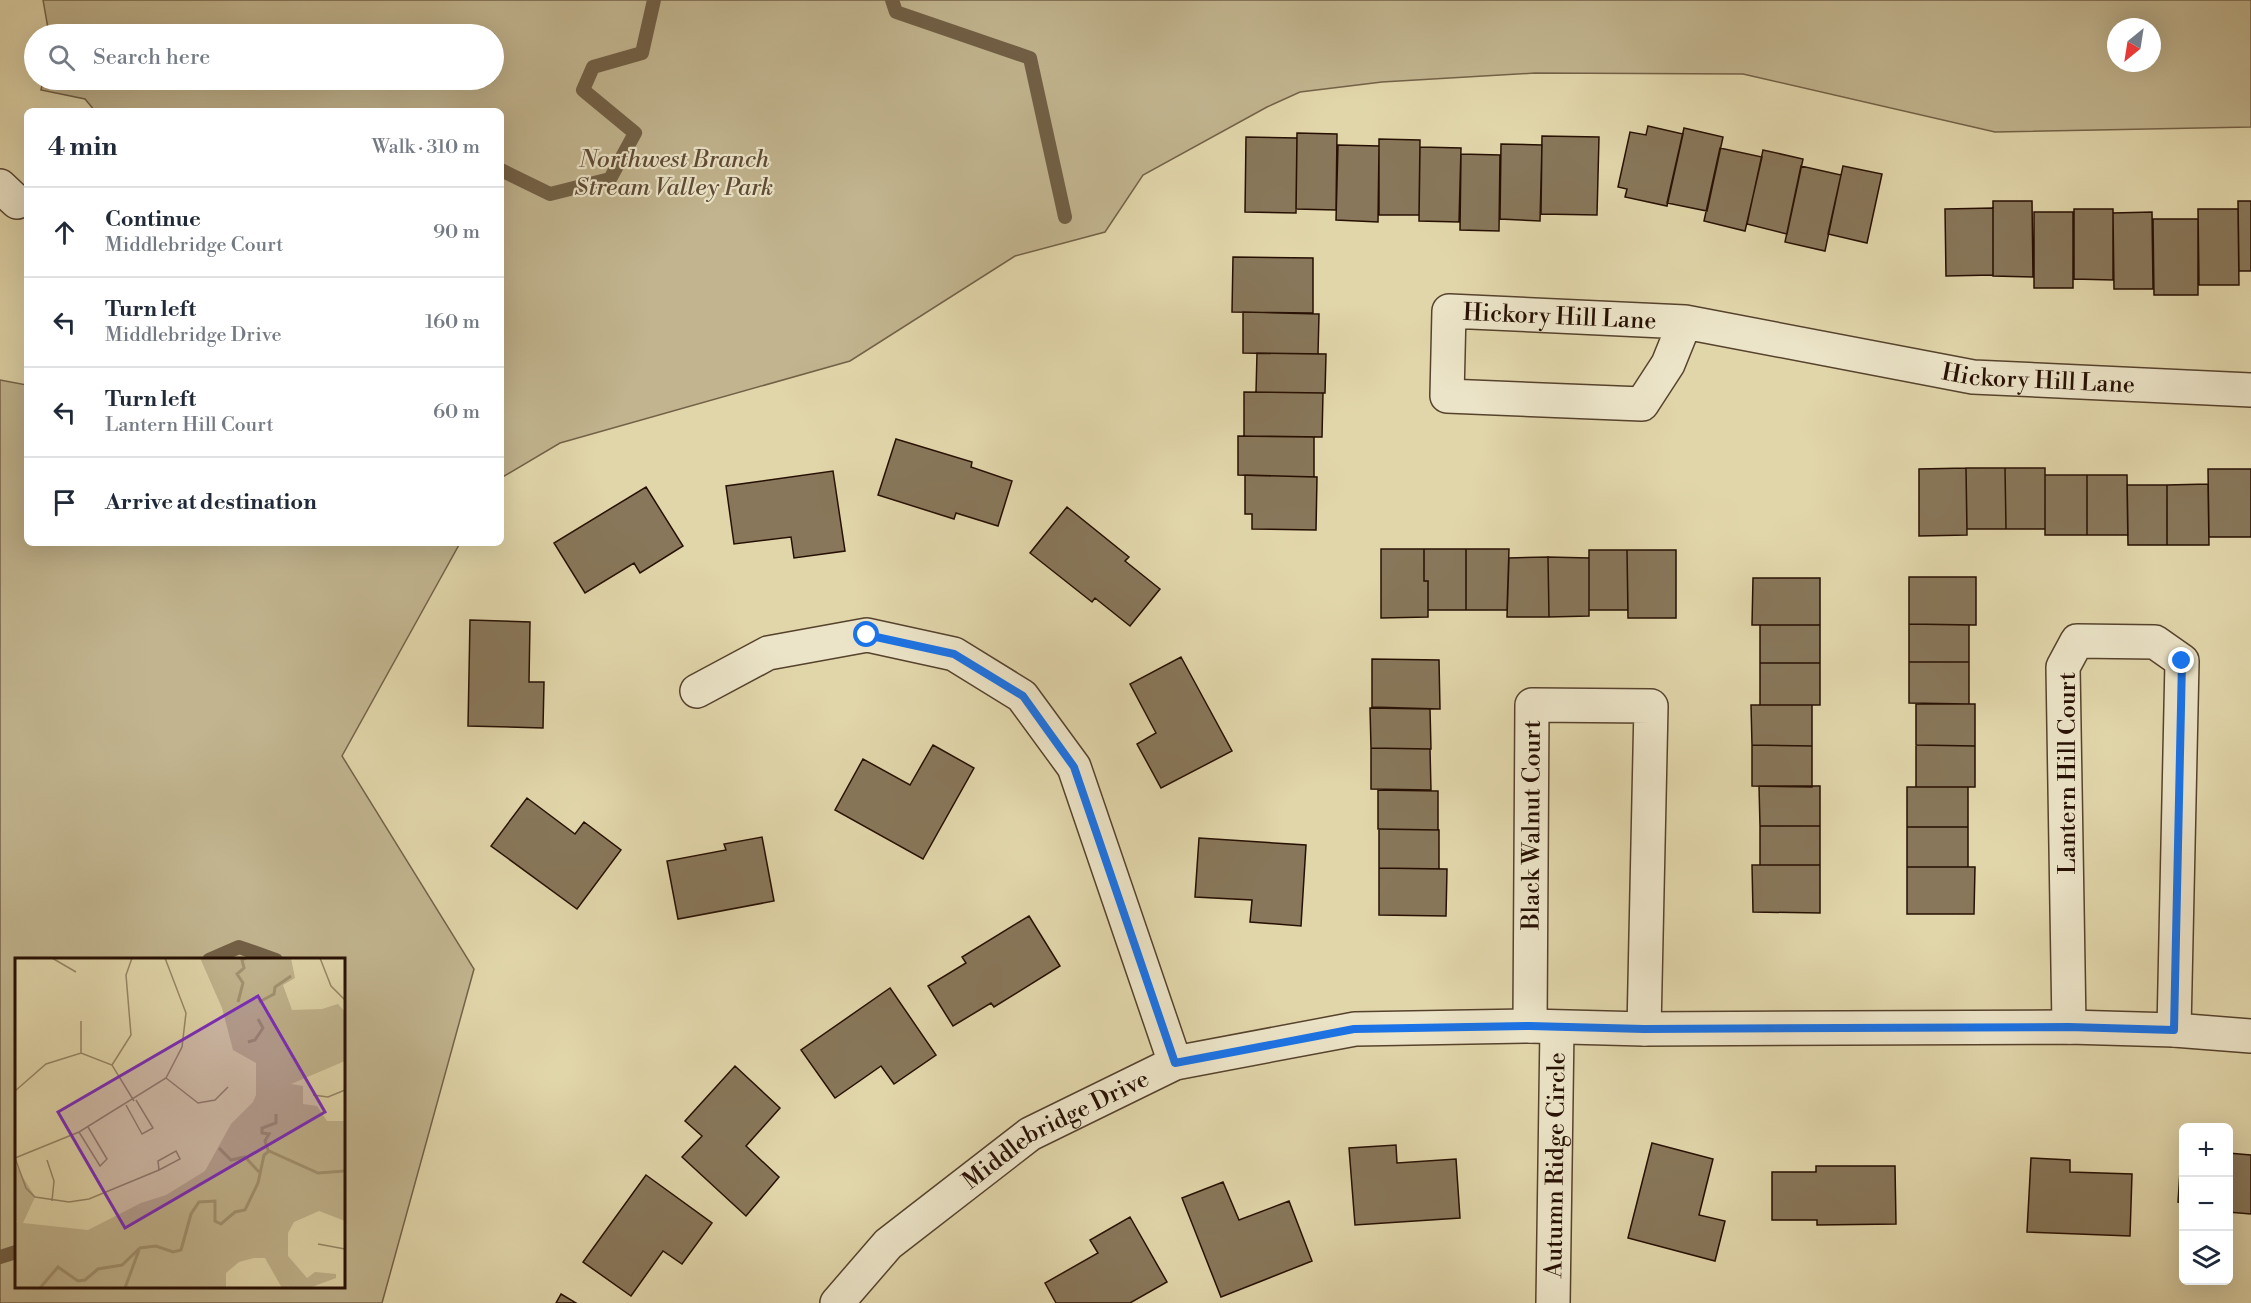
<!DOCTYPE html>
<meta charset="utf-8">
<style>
:root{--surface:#fff;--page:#f6f6f7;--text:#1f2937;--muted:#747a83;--line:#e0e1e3}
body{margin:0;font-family:"Libre Bodoni",serif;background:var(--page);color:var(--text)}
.controls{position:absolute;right:18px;bottom:18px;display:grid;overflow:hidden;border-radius:9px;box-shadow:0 6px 24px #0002}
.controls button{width:54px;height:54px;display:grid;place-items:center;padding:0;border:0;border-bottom:2px solid var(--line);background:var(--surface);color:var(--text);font:30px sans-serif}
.compass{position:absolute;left:2107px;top:18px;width:54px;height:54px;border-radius:50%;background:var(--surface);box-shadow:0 6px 24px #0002;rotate:210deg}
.stop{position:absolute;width:18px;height:18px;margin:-14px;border:4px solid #1a73e8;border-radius:50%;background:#fff}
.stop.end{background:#1a73e8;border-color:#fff;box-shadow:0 2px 6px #0008}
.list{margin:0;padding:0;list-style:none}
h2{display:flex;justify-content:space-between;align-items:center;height:78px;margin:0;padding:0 24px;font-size:26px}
h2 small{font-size:20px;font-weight:400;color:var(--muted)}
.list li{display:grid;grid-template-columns:39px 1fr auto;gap:18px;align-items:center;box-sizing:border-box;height:90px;padding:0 24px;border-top:2px solid var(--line)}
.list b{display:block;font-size:22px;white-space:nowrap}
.list p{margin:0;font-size:20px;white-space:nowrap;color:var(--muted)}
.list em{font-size:20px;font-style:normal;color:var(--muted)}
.icon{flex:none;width:33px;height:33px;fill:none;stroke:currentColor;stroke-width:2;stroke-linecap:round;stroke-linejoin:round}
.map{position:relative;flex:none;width:2251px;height:1303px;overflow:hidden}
.search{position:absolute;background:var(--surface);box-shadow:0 6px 24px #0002;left:24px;top:24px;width:480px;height:66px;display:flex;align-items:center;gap:15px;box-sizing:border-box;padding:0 21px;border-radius:33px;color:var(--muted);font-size:22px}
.panel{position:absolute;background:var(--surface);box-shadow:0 6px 24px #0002;left:24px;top:108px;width:480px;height:438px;border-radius:9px}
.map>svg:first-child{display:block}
.green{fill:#c1b48e;stroke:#746248;stroke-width:1.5;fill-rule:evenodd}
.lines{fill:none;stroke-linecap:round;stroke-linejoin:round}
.stream{stroke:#715f45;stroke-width:14}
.building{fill:#88775a;stroke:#271003;stroke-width:1.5}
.minor-casing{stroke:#56422d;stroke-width:36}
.minor{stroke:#ece4c8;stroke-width:33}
.route{stroke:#1a73e8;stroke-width:8}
.labels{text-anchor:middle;stroke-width:4.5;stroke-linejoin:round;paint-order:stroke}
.park-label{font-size:24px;font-style:italic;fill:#5d4934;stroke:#ece4c8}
.street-label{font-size:24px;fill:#271003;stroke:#ece4c8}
.inset-river{fill:none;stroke:#a29371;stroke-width:3}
.inset-road{fill:none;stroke:#978767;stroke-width:1.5}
.view{fill:#7b2cbf;fill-opacity:0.15;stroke:#7b2cbf;stroke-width:3}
.inset-edge{fill:none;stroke:#271003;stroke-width:3}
</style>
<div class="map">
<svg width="2251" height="1303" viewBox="0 0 2251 1303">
<rect width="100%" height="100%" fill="#e1d6aa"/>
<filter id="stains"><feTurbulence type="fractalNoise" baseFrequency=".00333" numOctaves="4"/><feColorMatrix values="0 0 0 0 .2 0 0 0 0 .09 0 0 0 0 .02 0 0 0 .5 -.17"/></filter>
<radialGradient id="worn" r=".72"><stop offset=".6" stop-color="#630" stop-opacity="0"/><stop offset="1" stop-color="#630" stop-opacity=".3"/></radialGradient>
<!-- green -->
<path class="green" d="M 43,0 L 2251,0 L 2251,127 L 1995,132 L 1743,74 L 1535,73 L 1382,82 L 1300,92 L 1267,107 L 1143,175 L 1105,232 L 1015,256 L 850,361 L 560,443 L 501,478 L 501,111 L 95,111 L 85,99 L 41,90 L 43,80 L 494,80 L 494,34 L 49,34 ZM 2116,27 L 2152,27 L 2152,63 L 2116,63 Z
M 0,380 L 27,385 L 27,543 L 460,543 L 342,756 L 474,969 L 382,1303 L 0,1303 ZM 16,960 L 344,960 L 344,1286 L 16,1286 Z"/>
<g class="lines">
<!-- stream -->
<path class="stream" d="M 892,0 L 896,12 L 1030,58 L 1065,217
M 501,170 L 550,194 L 610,179 L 635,133 L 583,90 L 593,67 L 642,53 L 654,0
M 209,960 L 239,947 L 276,960
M 0,1257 L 16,1252"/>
</g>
<!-- building -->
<path class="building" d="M 1648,126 L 1683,134 L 1667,206 L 1625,197 L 1627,189 L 1618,187 L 1630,132 L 1646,135 Z
M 1684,128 L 1723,137 L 1707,211 L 1667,203 Z
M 1297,133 L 1337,134 L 1336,210 L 1296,209 Z
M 1542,136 L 1599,137 L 1597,215 L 1541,214 Z
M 1246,137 L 1297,138 L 1296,213 L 1245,212 Z
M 1379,139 L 1420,140 L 1419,215 L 1379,215 Z
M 1501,144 L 1542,145 L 1540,221 L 1500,219 Z
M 1338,145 L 1379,146 L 1378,222 L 1336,220 Z
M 1420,147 L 1461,148 L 1459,222 L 1419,221 Z
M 1720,148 L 1762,157 L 1745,231 L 1704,221 Z
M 1763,150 L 1803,159 L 1787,234 L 1747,224 Z
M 1461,154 L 1500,155 L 1499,231 L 1460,230 Z
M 1801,166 L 1841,175 L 1825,251 L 1785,242 Z
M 1843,166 L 1882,174 L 1867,243 L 1828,234 Z
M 1993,201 L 2032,201 L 2033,277 L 1993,276 Z
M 2238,201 L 2251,201 L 2251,271 L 2239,271 Z
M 1993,208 L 1993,275 L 1946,276 L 1945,209 Z
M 2074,209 L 2113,209 L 2113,280 L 2074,279 Z
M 2198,209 L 2238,209 L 2239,285 L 2199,285 Z
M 2034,212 L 2073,212 L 2073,288 L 2034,288 Z
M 2152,212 L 2153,289 L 2114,289 L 2113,213 Z
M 2153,219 L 2198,219 L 2198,295 L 2154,295 Z
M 1233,257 L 1313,258 L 1313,313 L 1232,312 Z
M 1243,312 L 1319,314 L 1318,354 L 1243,353 Z
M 1257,353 L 1326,354 L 1325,393 L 1256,392 Z
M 1244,392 L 1323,393 L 1322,437 L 1244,436 Z
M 1238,436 L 1314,437 L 1314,477 L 1238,475 Z
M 896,439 L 972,462 L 971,467 L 1012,481 L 998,526 L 956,513 L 954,519 L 878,495 Z
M 1966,468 L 2005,468 L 2006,529 L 1967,529 Z
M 1966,468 L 1967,535 L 1919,536 L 1919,469 Z
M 2005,468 L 2045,468 L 2045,529 L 2006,529 Z
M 2208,469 L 2251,469 L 2251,537 L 2209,537 Z
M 833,471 L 845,551 L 794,558 L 791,537 L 734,544 L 726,486 Z
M 1245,475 L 1317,477 L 1316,530 L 1252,529 L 1252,514 L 1245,514 Z
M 2045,475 L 2087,475 L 2087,535 L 2045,535 Z
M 2087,475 L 2127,475 L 2128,535 L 2087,535 Z
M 2208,484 L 2209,545 L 2167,545 L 2167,485 Z
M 2127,485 L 2167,485 L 2167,545 L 2128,545 Z
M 646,487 L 683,546 L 640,573 L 634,563 L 585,593 L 554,543 Z
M 1067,507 L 1129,557 L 1125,561 L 1160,589 L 1130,626 L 1095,598 L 1092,602 L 1030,553 Z
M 1381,549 L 1424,549 L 1424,581 L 1428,581 L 1428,617 L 1381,618 Z
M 1424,549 L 1466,549 L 1466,610 L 1428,610 L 1428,581 L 1424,581 Z
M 1466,549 L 1509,549 L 1507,610 L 1466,610 Z
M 1589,550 L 1627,550 L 1628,610 L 1589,610 Z
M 1627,550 L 1676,550 L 1676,618 L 1628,618 Z
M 1548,557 L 1549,617 L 1507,617 L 1509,558 Z
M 1548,557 L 1589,558 L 1589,616 L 1549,617 Z
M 1909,577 L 1976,577 L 1976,625 L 1909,624 Z
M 1753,578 L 1820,578 L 1820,625 L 1752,625 Z
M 470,620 L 530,622 L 529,682 L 544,682 L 543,728 L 468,726 Z
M 1909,624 L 1969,625 L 1969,662 L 1909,662 Z
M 1760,625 L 1820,625 L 1820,663 L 1760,663 Z
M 1181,657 L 1232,751 L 1161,788 L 1137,744 L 1156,733 L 1130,684 Z
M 1372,659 L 1439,660 L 1440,709 L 1372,707 Z
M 1909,662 L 1969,662 L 1969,704 L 1909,703 Z
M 1760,663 L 1820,663 L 1820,705 L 1760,705 Z
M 1916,704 L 1975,704 L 1975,746 L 1916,745 Z
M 1751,705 L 1812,705 L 1812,746 L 1752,745 Z
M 1370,708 L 1430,709 L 1431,749 L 1371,748 Z
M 933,745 L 974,768 L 923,859 L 835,810 L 863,759 L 910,785 Z
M 1752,745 L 1812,746 L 1812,787 L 1752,786 Z
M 1916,745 L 1975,746 L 1975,787 L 1916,787 Z
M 1371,748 L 1430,749 L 1431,790 L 1371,789 Z
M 1759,786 L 1820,786 L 1820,826 L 1760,826 Z
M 1907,787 L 1968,787 L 1968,827 L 1907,827 Z
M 1378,790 L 1438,791 L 1438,830 L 1378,829 Z
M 527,798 L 575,834 L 584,822 L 621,850 L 577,909 L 491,846 Z
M 1760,826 L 1820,826 L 1820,865 L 1760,865 Z
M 1907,827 L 1968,827 L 1968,867 L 1907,867 Z
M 1379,829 L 1439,830 L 1439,869 L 1379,868 Z
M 762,837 L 774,901 L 678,919 L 667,861 L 726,850 L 724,844 Z
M 1199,838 L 1306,845 L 1301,926 L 1250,922 L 1252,900 L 1195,897 Z
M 1752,865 L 1820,865 L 1820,913 L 1753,912 Z
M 1907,867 L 1975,867 L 1974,914 L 1907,914 Z
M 1379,868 L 1447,869 L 1446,916 L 1379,915 Z
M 1029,916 L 1060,966 L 994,1007 L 991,1003 L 953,1026 L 928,986 L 966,963 L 962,957 Z
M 890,988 L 936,1055 L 894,1084 L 881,1066 L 835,1098 L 801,1050 Z
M 735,1066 L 780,1108 L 746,1146 L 779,1177 L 746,1216 L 682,1157 L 702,1136 L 685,1121 Z
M 1652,1143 L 1713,1159 L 1699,1215 L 1725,1221 L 1715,1261 L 1628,1238 Z
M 1396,1145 L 1397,1163 L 1456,1159 L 1460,1218 L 1355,1225 L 1349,1148 Z
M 2228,1153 L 2251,1155 L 2251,1214 L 2228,1212 Z
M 2181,1155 L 2184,1155 L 2184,1203 L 2178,1202 Z
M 2031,1158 L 2070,1160 L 2070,1172 L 2132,1174 L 2130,1236 L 2027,1232 Z
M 1816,1166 L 1895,1166 L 1896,1224 L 1817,1225 L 1817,1220 L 1772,1220 L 1772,1172 L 1816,1172 Z
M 646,1175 L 712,1223 L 682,1264 L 663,1251 L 631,1296 L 583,1262 Z
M 1223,1182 L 1239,1220 L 1289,1201 L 1312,1261 L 1221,1297 L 1182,1198 Z
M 1130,1217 L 1167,1282 L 1130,1303 L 1056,1303 L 1045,1283 L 1098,1253 L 1090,1240 Z
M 561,1294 L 576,1303 L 556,1303 Z"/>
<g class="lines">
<!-- minor casing -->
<g class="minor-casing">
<g id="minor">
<path d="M 0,186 L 17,202"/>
<path id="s1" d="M 1685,322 L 1668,364 L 1642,404 L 1447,396 L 1449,311 L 1685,322 L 1973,377 L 2251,390"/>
<path d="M 697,691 L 768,653 L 867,635 L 954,654 L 1022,696 L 1074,767 L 1175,1063"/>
<path id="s2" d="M 1530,1026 L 1532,705 L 1651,706 L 1644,1029"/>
<path d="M 2069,1027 L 2063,667 L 2077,641 L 2155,642 L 2182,661 L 2174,1030"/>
<path id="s3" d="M 837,1303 L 888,1244 L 1030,1134 L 1175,1063 L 1355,1029 L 1530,1026 L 1644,1029 L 2069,1027 L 2174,1030 L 2251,1036"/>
<path id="s4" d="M 1553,1303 L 1557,1028"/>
</g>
</g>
<!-- minor -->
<use href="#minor" class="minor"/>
</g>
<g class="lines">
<!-- route -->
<path class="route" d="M 867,635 L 954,654 L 1023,696 L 1074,767 L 1175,1063 L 1354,1029 L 1530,1026 L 1644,1029 L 2069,1027 L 2174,1030 L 2182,661"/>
</g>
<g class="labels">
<!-- park labels -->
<g class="park-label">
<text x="674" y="167">Northwest Branch<tspan x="674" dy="28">Stream Valley Park</tspan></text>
</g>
<!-- street labels -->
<g class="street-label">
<text dy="8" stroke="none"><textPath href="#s1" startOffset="484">Hickory Hill Lane</textPath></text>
<text dy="8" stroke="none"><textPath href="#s1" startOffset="968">Hickory Hill Lane</textPath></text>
<text transform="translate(2067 773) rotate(-90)" y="8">Lantern Hill Court</text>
<text dy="8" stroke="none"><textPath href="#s2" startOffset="201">Black Walnut Court</textPath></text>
<text dy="8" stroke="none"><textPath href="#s3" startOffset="282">Middlebridge Drive</textPath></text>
<text dy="8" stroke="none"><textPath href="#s4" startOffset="138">Autumn Ridge Circle</textPath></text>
</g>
</g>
<!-- overview -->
<g transform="translate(15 958)">
<rect width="330" height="330" fill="#e1d6aa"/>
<path d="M 185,0 L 276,0 L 280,20 L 268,27 L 277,52 L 307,51 L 323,46 L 330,54 L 330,103 L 276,126 L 288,128 L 288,146 L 302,148 L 312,163 L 330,163 L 330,263 L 304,253 L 279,264 L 273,275 L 273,298 L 292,320 L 300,314 L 321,316 L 321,320 L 294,330 L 267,330 L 250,300 L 239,300 L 224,304 L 211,315 L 211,330 L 0,330 L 0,263 L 4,264 L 0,262 L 0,206 L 20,239 L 8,265 L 73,272 L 126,245 L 151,237 L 190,213 L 216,166 L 238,144 L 241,137 L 241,105 L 218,92 L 207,50 Z" fill="#c1b48e"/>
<path class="inset-river" d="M 223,44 L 228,25 L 222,16 L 229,10 L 227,2 L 231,0M 244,44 L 259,36 L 260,29 L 276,18M 233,84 L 240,82 L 248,70 L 243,61M 204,190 L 216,202 L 230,199 L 244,214M 253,192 L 250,183 L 254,176 L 247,175 L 247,170 L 261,165 L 261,156M 25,330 L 43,309 L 63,323 L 70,322 L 83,311 L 107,307 L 125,290 L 141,288 L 158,294 L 166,292 L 176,256 L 184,244 L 200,243 L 200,263 L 206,266 L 220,254 L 230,252 L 243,225 L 249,197 L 254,193 L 303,215 L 330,213M 110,330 L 124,292"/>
<path class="inset-road" d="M 37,0 L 61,14M 305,0 L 316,28 L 330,42M 66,63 L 66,95M 97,107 L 116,77 L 111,17 L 117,0M 151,120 L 183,145 L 200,142 L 213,129M 0,133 L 31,106 L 66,95 L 97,107 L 119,143M 298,137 L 313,139 L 330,132M 111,147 L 127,176 L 138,170 L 121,142M 64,174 L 85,208 L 92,201 L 73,169M 0,200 L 64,174 L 151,120 L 167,89 L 171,55 L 150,0M 0,200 L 11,230 L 20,239 L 54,244 L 74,241 L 144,212 L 165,201 L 161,193 L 143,203 L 144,212M 32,202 L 39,223 L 37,243M 303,286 L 330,291"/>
<path class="view" d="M 243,38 L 310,154 L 110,270 L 43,154 Z"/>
<rect width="330" height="330" class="inset-edge"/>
</g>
<rect width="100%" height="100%" filter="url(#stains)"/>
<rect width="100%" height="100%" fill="url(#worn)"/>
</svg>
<div class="controls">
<button>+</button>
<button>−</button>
<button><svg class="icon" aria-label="layers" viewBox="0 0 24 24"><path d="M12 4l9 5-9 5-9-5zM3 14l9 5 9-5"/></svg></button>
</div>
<svg class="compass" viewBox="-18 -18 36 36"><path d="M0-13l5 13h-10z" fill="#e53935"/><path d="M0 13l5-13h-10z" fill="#747a83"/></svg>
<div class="stop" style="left:867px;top:635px"></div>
<div class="stop end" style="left:2182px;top:661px"></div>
<div class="search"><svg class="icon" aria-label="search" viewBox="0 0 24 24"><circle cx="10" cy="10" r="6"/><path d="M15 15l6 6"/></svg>Search here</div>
<section class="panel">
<h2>4 min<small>Walk · 310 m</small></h2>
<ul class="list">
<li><svg class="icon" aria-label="ahead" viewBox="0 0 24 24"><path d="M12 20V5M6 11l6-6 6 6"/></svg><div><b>Continue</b><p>Middlebridge Court</p></div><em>90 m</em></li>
<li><svg class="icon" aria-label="left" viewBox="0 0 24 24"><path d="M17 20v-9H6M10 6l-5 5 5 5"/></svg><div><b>Turn left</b><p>Middlebridge Drive</p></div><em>160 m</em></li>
<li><svg class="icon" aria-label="left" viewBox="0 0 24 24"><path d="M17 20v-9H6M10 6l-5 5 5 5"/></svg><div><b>Turn left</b><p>Lantern Hill Court</p></div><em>60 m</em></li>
<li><svg class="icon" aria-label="arrive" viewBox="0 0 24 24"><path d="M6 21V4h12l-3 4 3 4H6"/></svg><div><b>Arrive at destination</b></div></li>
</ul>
</section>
</div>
